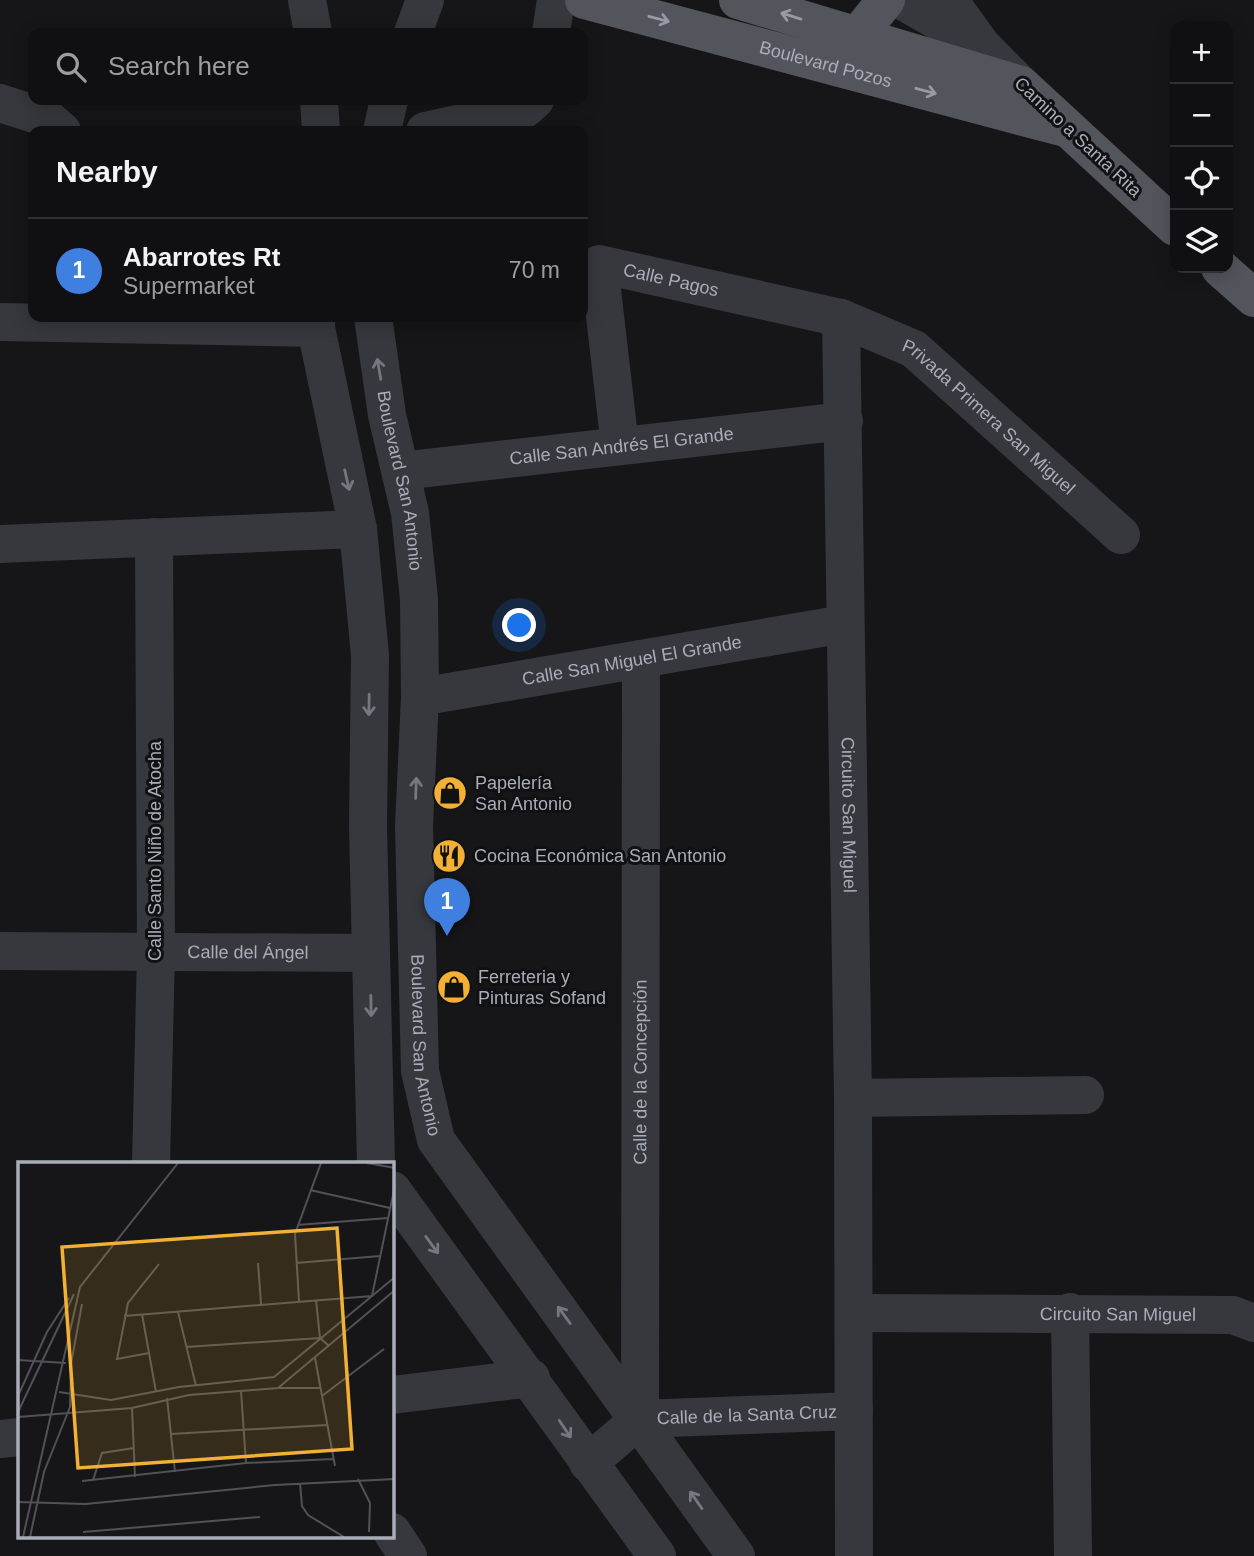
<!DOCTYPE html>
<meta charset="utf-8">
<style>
:root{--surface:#101012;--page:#1e1e20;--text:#f1f3f6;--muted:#9c9d9f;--line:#303032;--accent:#f2b134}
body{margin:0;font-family:Helvetica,sans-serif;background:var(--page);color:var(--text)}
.controls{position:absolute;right:21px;top:21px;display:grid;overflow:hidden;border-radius:14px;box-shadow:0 4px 18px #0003}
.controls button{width:63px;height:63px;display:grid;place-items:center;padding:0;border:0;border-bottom:2px solid var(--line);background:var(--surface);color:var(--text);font:35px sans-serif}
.you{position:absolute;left:520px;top:626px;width:24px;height:24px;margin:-18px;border:5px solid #fff;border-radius:50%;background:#1a73e8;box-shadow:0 0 0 10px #1a73e833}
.badge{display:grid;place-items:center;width:46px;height:46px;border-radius:50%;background:var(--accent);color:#fff;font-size:23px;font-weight:700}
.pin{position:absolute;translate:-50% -58px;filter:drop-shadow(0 2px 4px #0008)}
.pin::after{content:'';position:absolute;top:37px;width:24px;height:21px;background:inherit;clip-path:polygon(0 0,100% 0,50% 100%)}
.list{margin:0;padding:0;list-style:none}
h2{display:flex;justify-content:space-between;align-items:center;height:91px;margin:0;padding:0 28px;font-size:30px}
h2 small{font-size:23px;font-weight:400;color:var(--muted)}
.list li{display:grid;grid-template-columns:46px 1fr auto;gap:21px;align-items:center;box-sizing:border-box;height:105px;padding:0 28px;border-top:2px solid var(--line)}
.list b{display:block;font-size:26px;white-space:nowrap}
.list p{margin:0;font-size:23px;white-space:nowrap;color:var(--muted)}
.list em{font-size:23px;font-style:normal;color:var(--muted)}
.icon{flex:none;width:38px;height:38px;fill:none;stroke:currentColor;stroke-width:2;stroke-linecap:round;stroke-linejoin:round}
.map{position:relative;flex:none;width:1254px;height:1556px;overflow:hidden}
.search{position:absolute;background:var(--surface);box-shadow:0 4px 18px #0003;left:28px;top:28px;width:560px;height:77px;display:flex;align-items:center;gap:18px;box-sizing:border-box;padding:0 24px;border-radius:14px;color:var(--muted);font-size:26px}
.panel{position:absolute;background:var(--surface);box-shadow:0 4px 18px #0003;left:28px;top:126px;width:560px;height:196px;border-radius:14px}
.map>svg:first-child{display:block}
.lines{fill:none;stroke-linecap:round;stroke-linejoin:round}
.minor{stroke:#37383d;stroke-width:38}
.major{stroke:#53555c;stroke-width:38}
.oneway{stroke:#979ba6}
.oneway2{stroke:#757881}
.labels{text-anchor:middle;stroke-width:6;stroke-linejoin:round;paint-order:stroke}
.street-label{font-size:18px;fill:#a8adb8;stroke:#111113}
.poi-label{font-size:18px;fill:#a8adb8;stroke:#111113;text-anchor:start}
.inset-road{fill:none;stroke:#505258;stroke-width:2}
.view{fill:#f2b134;fill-opacity:0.15;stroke:#f2b134;stroke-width:3.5}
.inset-edge{fill:none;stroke:#a8adb8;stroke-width:3.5}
</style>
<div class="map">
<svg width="1254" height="1556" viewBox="0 0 1254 1556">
<rect width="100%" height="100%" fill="#161618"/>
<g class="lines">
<!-- minor -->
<g class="minor">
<path d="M 307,0 L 313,33"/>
<path d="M 901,0 L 971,40"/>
<path d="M 949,0 L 982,46 L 1021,85"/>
<path d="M 413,33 L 425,0"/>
<path d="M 551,33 L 556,0"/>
<path d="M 319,100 L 321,131"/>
<path d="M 0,103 L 47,118 L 62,131"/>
<path d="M 382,131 L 389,100"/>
<path d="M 425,131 L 525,109 L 535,100"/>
<path d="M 316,317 L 316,328 L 358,529 L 370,655 L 368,827 L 376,1164"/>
<path id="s1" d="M 373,317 L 387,415 L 410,513 L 419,599 L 420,697 L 414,826 L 420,1071 L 436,1140 L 736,1556"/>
<path id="s2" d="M 841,318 L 853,1098 L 854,1556"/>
<path d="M 0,322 L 316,328"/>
<path id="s3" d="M 620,446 L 599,264 L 841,318 L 914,349 L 1121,535"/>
<path id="s4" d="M 401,471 L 844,421"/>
<path d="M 0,544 L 358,529"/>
<path id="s5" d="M 420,697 L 844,624"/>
<path id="s6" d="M 0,951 L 370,953"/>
<path d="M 853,1098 L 1085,1095"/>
<path d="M 151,1164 L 156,952 L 154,537"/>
<path d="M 392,1190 L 657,1556"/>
<path d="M 1070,1312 L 1073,1556"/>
<path id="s7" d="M 854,1313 L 1233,1315 L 1254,1323"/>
<path d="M 392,1395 L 531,1378"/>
<path id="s8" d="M 640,1419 L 854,1411"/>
<path d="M 0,1439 L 19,1437"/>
<path id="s9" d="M 588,1463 L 640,1419 L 641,659"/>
<path d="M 392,1532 L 408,1556"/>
</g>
<!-- major -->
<g class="major">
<path id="s10" d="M 584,0 L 1061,127"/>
<path d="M 738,0 L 1021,85 L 1175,227"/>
<path d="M 837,46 L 857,36 L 886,0"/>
<path d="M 1220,268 L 1254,298"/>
</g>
</g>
<!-- one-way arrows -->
<defs><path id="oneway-shaft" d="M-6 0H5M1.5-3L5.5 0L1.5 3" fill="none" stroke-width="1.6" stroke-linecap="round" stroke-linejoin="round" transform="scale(1.75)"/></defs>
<g class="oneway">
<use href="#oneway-shaft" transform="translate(791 16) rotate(-163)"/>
<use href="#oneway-shaft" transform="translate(659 19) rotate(15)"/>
<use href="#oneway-shaft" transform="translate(926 91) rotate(15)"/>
</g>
<g class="oneway2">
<use href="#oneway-shaft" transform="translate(379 369) rotate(-100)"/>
<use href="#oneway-shaft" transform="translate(347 480) rotate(77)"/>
<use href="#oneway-shaft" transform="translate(369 705) rotate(91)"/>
<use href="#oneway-shaft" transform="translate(416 788) rotate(-88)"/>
<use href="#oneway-shaft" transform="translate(371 1006) rotate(89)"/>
<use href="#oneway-shaft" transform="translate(432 1245) rotate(54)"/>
<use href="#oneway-shaft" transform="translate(564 1315) rotate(-126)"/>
<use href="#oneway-shaft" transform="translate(565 1429) rotate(56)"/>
<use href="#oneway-shaft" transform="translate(696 1500) rotate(-125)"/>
</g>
<!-- icons -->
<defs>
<g id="shop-disc" transform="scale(1.75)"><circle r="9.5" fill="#f2b134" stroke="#111113"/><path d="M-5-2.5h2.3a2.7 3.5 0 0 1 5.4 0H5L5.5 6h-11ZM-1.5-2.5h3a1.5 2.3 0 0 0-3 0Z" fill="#111"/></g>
<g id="restaurant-disc" transform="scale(1.75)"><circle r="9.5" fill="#f2b134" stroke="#111113"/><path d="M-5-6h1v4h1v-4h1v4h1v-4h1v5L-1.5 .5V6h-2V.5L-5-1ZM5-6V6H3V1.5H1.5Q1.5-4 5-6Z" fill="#111"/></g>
</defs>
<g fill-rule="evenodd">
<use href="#shop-disc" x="450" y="793"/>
<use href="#restaurant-disc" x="449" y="856"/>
<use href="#shop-disc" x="454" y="987"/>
</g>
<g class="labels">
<!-- street labels -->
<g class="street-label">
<text dy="6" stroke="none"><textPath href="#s10" startOffset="250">Boulevard Pozos</textPath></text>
<text transform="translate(1078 137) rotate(43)" y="6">Camino a Santa Rita</text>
<text dy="6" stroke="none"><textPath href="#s3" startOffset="257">Calle Pagos</textPath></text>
<text dy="6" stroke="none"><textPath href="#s3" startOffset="611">Privada Primera San Miguel</textPath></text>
<text dy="6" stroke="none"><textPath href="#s4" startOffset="222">Calle San Andrés El Grande</textPath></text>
<text dy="6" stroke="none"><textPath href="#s1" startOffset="166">Boulevard San Antonio</textPath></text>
<text dy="6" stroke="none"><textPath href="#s5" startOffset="215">Calle San Miguel El Grande</textPath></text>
<text dy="6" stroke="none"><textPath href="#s2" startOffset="497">Circuito San Miguel</textPath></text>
<text transform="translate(155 851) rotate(-90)" y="6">Calle Santo Niño de Atocha</text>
<text dy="6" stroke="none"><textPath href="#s6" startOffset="248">Calle del Ángel</textPath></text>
<text dy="6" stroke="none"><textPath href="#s1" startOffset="733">Boulevard San Antonio</textPath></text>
<text dy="6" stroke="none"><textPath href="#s9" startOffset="415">Calle de la Concepción</textPath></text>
<text dy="6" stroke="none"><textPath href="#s7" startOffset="264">Circuito San Miguel</textPath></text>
<text dy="6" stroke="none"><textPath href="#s8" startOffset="107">Calle de la Santa Cruz</textPath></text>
</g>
<!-- poi labels -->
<g class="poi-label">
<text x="475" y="789">Papelería<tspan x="475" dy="21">San Antonio</tspan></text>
<text x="474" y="862">Cocina Económica San Antonio</text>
<text x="478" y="983">Ferreteria y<tspan x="478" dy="21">Pinturas Sofand</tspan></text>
</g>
</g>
<!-- overview -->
<g transform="translate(18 1162)">
<rect width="376" height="376" fill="#161618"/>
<path class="inset-road" d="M 349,1 L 377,6M 292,28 L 372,46M 279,63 L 370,56M 240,101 L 243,142M 278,101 L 362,94M 298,138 L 302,176M 281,139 L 277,72 L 303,1M 160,150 L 178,224M 124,152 L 138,230M 106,154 L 354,134 L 377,23M 168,185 L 302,176 L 311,184M 131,191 L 99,197 L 110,141 L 141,102M 297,196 L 317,304M 0,198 L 48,201M 261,226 L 302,226M 223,229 L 228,301M 41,230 L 93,238 L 161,225 L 256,215 L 377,115M 0,234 L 29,170 L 51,136M 304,234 L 366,187M 149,236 L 157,310M 114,246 L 117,315M 0,250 L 56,132M 0,255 L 114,246 L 171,233 L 260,226 L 377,128M 153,272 L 309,263M 340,317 L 352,341 L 351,370M 75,318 L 84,291 L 116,286M 64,319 L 228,301 L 315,297M 282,321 L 284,344 L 290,353 L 326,375M 0,340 L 68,342 L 257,323 L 377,317M 65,370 L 242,355M 5,375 L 62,125 L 160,1M 12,375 L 26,310 L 52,245 L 53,202 L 64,142"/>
<path class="view" d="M 319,66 L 334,287 L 60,306 L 44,85 Z"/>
<rect width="376" height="376" class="inset-edge"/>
</g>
</svg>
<div class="controls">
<button>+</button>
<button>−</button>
<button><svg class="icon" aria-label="locate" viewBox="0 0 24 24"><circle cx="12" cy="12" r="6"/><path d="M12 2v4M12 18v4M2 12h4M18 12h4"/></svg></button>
<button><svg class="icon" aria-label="layers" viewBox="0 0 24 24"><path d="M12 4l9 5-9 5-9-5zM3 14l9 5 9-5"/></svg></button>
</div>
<div class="you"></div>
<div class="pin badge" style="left:447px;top:936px;background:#3f7fe0">1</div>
<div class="search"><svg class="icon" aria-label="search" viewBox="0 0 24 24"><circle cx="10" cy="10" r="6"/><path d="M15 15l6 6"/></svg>Search here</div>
<section class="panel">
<h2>Nearby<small></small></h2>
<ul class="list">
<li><span class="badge" style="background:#3f7fe0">1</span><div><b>Abarrotes Rt</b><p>Supermarket</p></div><em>70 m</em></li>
</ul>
</section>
</div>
